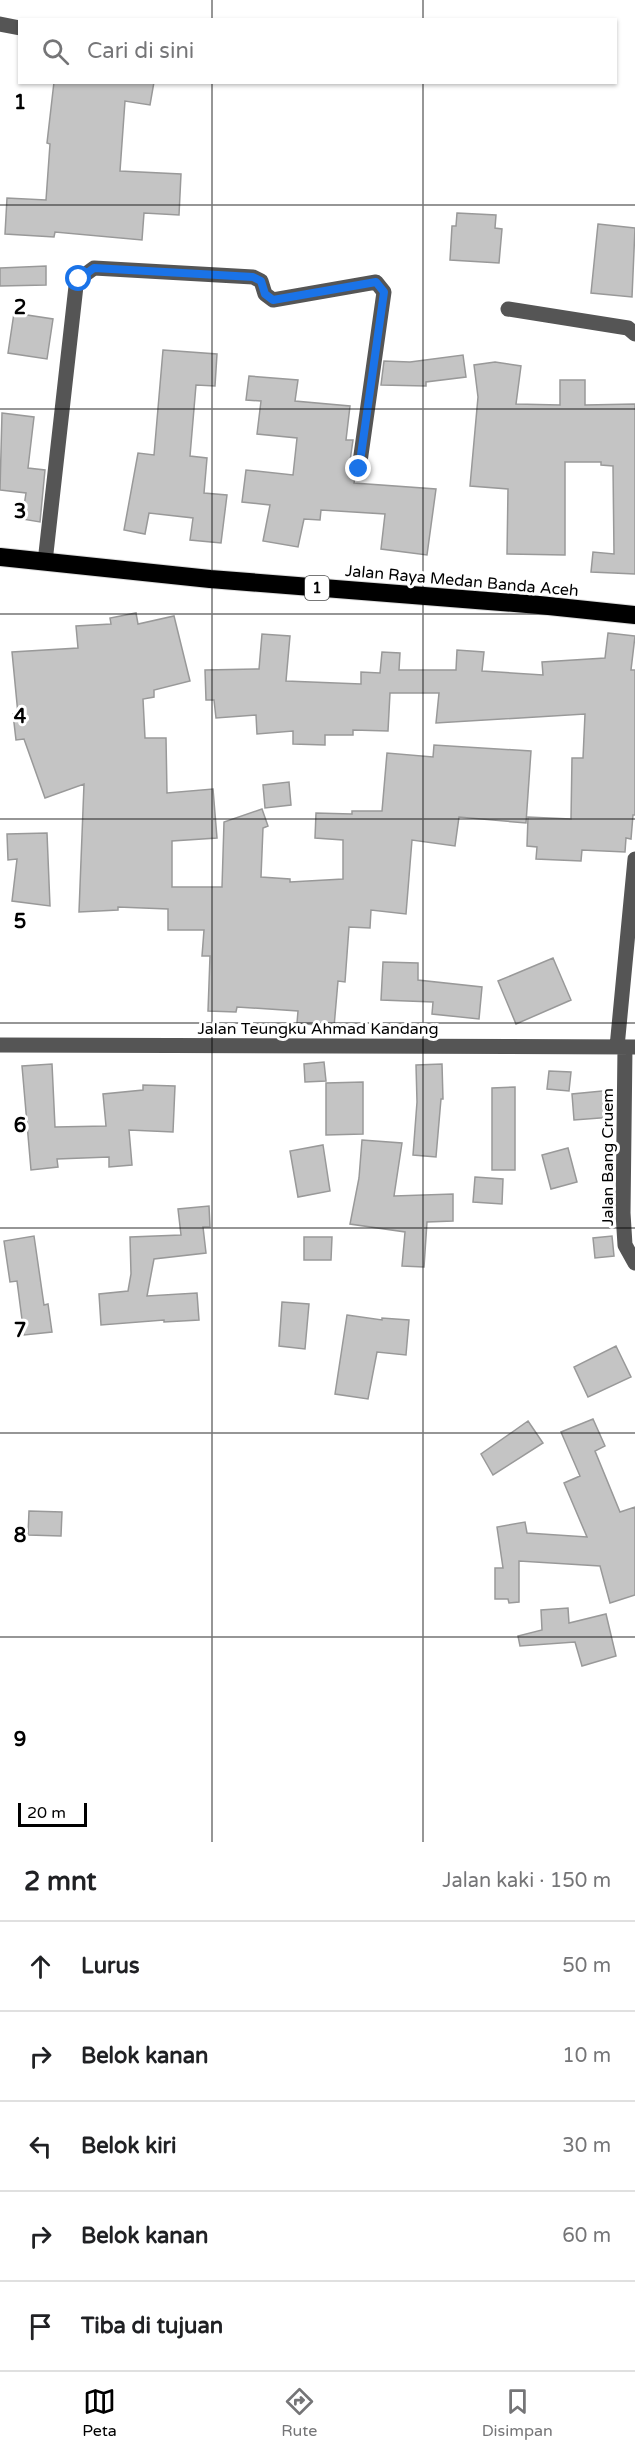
<!DOCTYPE html>
<html lang="id">
<meta charset="utf-8">
<style>
:root{--surface:#fff;--page:#f2f2f2;--text:#202124;--muted:#757577;--line:#e0e0e0;--accent:#000}
body{margin:0;font-family:"Varela Round",sans-serif;background:var(--page);color:var(--text)}
.scale{position:absolute;left:18px;bottom:15px;width:69px;box-sizing:border-box;padding-left:6px;border:3px solid #000;border-top:0;font-size:16px;line-height:21px;white-space:nowrap;color:#000;-webkit-text-stroke:4px #fff;paint-order:stroke}
.stop{position:absolute;width:18px;height:18px;margin:-14px;border:4px solid #1a73e8;border-radius:50%;background:#fff}
.stop.end{background:#1a73e8;border-color:#fff;box-shadow:0 2px 6px #0008}
.list{margin:0;padding:0;list-style:none}
h2{display:flex;justify-content:space-between;align-items:center;height:78px;margin:0;padding:0 24px;font-size:26px}
h2 small{font-size:20px;font-weight:400;color:var(--muted)}
.list li{display:grid;grid-template-columns:39px 1fr auto;gap:18px;align-items:center;box-sizing:border-box;height:90px;padding:0 24px;border-top:2px solid var(--line)}
.list b{display:block;font-size:22px;white-space:nowrap}
.list em{font-size:20px;font-style:normal;color:var(--muted)}
.icon{flex:none;width:33px;height:33px;fill:none;stroke:currentColor;stroke-width:2;stroke-linecap:round;stroke-linejoin:round}
.map{position:relative;flex:none;width:635px;height:1842px;overflow:hidden}
.search{position:absolute;background:var(--surface);box-shadow:0 2px 4px #0004;left:18px;right:18px;top:18px;height:66px;display:flex;align-items:center;gap:15px;box-sizing:border-box;padding:0 21px;border-radius:0px;color:var(--muted);font-size:22px}
.sheet{height:528px;background:var(--surface)}
nav{display:flex;justify-content:space-around;align-items:center;box-sizing:border-box;height:84px;border-top:2px solid var(--line);background:var(--surface);font-size:16px;color:var(--muted)}
nav a{display:grid;justify-items:center;gap:3px}
nav .on{color:var(--accent)}
.map>svg:first-child{display:block}
.building{fill:#c4c4c4;stroke:#999;stroke-width:1.5}
.lines{fill:none;stroke-linecap:round;stroke-linejoin:round}
.highway-casing{stroke:#dbdbdb;stroke-width:20}
.minor{stroke:#555;stroke-width:15}
.highway{stroke:#000;stroke-width:18}
.route{stroke:#1a73e8;stroke-width:8}
.grid{fill:none;stroke:#000;stroke-width:1.5;stroke-opacity:0.55}
.labels{text-anchor:middle;stroke-width:6;stroke-linejoin:round;paint-order:stroke}
.shield{fill:#fff;stroke:#4c4c4c;stroke-width:1.5}
.shield-label{font-size:15px;font-weight:bold;fill:#000}
.street-label{font-size:16px;fill:#000;stroke:#fff}
.grid-label{font-size:20px;text-anchor:middle;font-weight:bold;fill:#000;stroke:#fff;stroke-width:6;stroke-linejoin:round;paint-order:stroke}
</style>
<div class="map">
<svg width="635" height="1842" viewBox="0 0 635 1842">
<rect width="100%" height="100%" fill="#fff"/>
<!-- building -->
<path class="building" d="M 54,82 L 154,82 L 150,105 L 125,101 L 120,171 L 181,174 L 179,215 L 144,213 L 142,240 L 55,232 L 54,237 L 5,234 L 7,198 L 46,200 L 50,144 L 47,143 Z
M 457,213 L 496,215 L 495,228 L 502,229 L 499,263 L 450,260 L 452,226 L 456,226 Z
M 598,224 L 635,228 L 632,297 L 591,293 Z
M 46,266 L 46,285 L 0,286 L 0,268 Z
M 14,313 L 53,319 L 47,359 L 8,353 Z
M 163,350 L 217,354 L 215,386 L 196,385 L 190,456 L 207,458 L 204,493 L 227,495 L 221,543 L 190,540 L 193,518 L 149,513 L 145,534 L 124,530 L 138,453 L 154,455 Z
M 463,355 L 466,377 L 426,382 L 426,386 L 381,385 L 384,361 L 410,362 Z
M 495,362 L 521,366 L 516,404 L 560,405 L 560,380 L 585,380 L 585,405 L 635,404 L 635,574 L 591,572 L 593,552 L 614,554 L 613,466 L 601,465 L 601,462 L 565,462 L 565,555 L 507,554 L 508,489 L 470,486 L 478,397 L 474,365 Z
M 249,376 L 298,380 L 295,401 L 350,406 L 346,440 L 353,440 L 349,468 L 355,478 L 354,483 L 436,489 L 427,555 L 381,549 L 385,514 L 321,510 L 320,520 L 304,519 L 298,547 L 263,541 L 270,505 L 242,502 L 246,470 L 293,475 L 297,438 L 257,434 L 261,401 L 246,400 Z
M 2,413 L 34,417 L 28,468 L 45,470 L 40,522 L 22,519 L 26,493 L 0,490 Z
M 136,613 L 138,624 L 174,616 L 190,681 L 154,690 L 154,697 L 143,699 L 145,738 L 166,738 L 167,793 L 213,789 L 217,838 L 172,841 L 172,887 L 222,887 L 224,822 L 262,809 L 268,826 L 263,828 L 261,877 L 290,879 L 290,882 L 343,879 L 343,840 L 315,838 L 316,813 L 352,814 L 352,811 L 382,811 L 387,753 L 433,757 L 434,745 L 531,751 L 526,823 L 459,817 L 455,846 L 412,840 L 406,914 L 371,910 L 370,928 L 349,927 L 345,982 L 338,981 L 334,1027 L 297,1023 L 298,1011 L 237,1007 L 236,1012 L 208,1011 L 210,956 L 202,956 L 204,930 L 168,930 L 168,909 L 118,907 L 118,910 L 79,912 L 84,784 L 45,798 L 24,739 L 16,740 L 13,714 L 18,714 L 12,652 L 78,648 L 76,626 L 111,624 L 110,618 Z
M 608,633 L 635,636 L 631,670 L 635,670 L 635,815 L 633,815 L 631,839 L 626,838 L 625,852 L 582,850 L 581,861 L 536,859 L 537,847 L 527,846 L 528,817 L 571,819 L 572,758 L 583,758 L 585,714 L 436,723 L 439,693 L 390,693 L 388,731 L 353,730 L 353,735 L 325,735 L 325,745 L 293,744 L 293,731 L 257,734 L 256,715 L 216,718 L 214,700 L 206,700 L 205,670 L 259,669 L 262,634 L 290,636 L 286,681 L 361,684 L 361,672 L 380,673 L 382,652 L 400,653 L 399,670 L 456,670 L 457,650 L 484,652 L 482,671 L 543,675 L 542,662 L 605,658 Z
M 289,782 L 291,805 L 265,808 L 263,785 Z
M 47,833 L 50,906 L 12,901 L 17,859 L 8,860 L 7,834 Z
M 553,958 L 571,1000 L 516,1024 L 498,981 Z
M 383,962 L 418,963 L 418,980 L 482,987 L 479,1019 L 432,1014 L 433,1002 L 381,1000 Z
M 324,1062 L 326,1081 L 305,1082 L 304,1064 Z
M 52,1064 L 55,1127 L 106,1126 L 103,1094 L 143,1090 L 143,1085 L 175,1086 L 173,1132 L 129,1130 L 132,1165 L 109,1167 L 109,1157 L 57,1159 L 58,1167 L 31,1170 L 22,1066 Z
M 442,1064 L 443,1099 L 441,1099 L 436,1157 L 413,1155 L 417,1102 L 416,1065 Z
M 549,1071 L 571,1072 L 569,1091 L 547,1089 Z
M 363,1082 L 363,1134 L 326,1135 L 326,1083 Z
M 515,1087 L 515,1170 L 492,1170 L 492,1088 Z
M 612,1090 L 613,1117 L 574,1120 L 572,1094 Z
M 362,1140 L 402,1143 L 394,1196 L 453,1194 L 453,1221 L 427,1222 L 424,1267 L 402,1266 L 405,1232 L 350,1224 L 359,1178 Z
M 323,1145 L 330,1191 L 298,1197 L 290,1151 Z
M 568,1148 L 577,1182 L 551,1189 L 542,1155 Z
M 475,1177 L 503,1179 L 502,1204 L 473,1202 Z
M 209,1206 L 210,1227 L 203,1227 L 206,1253 L 154,1259 L 147,1296 L 197,1293 L 199,1320 L 164,1322 L 164,1320 L 101,1325 L 99,1294 L 128,1291 L 131,1274 L 130,1237 L 181,1235 L 178,1209 Z
M 34,1236 L 44,1305 L 48,1304 L 52,1332 L 24,1335 L 17,1281 L 10,1282 L 4,1241 Z
M 612,1236 L 614,1256 L 595,1258 L 593,1238 Z
M 304,1237 L 332,1237 L 331,1260 L 304,1260 Z
M 282,1302 L 309,1304 L 305,1349 L 279,1346 Z
M 347,1315 L 382,1320 L 382,1318 L 409,1320 L 406,1355 L 377,1352 L 368,1399 L 335,1394 Z
M 616,1346 L 631,1377 L 588,1397 L 574,1367 Z
M 593,1419 L 605,1446 L 595,1451 L 620,1512 L 635,1507 L 635,1595 L 610,1603 L 600,1566 L 519,1561 L 519,1602 L 509,1603 L 508,1599 L 495,1599 L 495,1568 L 503,1568 L 497,1527 L 525,1522 L 527,1533 L 587,1537 L 564,1483 L 580,1476 L 561,1432 Z
M 528,1421 L 543,1443 L 493,1475 L 481,1454 Z
M 29,1511 L 62,1512 L 61,1536 L 28,1535 Z
M 568,1608 L 569,1623 L 606,1614 L 616,1656 L 582,1666 L 575,1642 L 520,1646 L 518,1636 L 542,1630 L 541,1610 Z"/>
<g class="lines">
<!-- highway casing -->
<g class="highway-casing">
<path id="highway" d="M 0,557 L 210,579 L 539,605 L 635,615"/>
</g>
<!-- minor -->
<path class="minor" d="M 0,24 L 20,28
M 508,309 L 628,328 L 635,334
M 45,562 L 76,286 L 79,279 L 94,268 L 253,277 L 261,281 L 265,294 L 273,300 L 376,282 L 384,292 L 359,469
M 0,1045 L 635,1047
M 617,1047 L 635,859
M 625,1047 L 623,1213 L 625,1245 L 635,1263"/>
<!-- highway -->
<use href="#highway" class="highway"/>
</g>
<g class="lines">
<!-- route -->
<path class="route" d="M 79,279 L 94,268 L 253,277 L 261,281 L 265,294 L 273,300 L 376,282 L 384,292 L 359,469"/>
</g>
<!-- grid -->
<path class="grid" d="M 212,0 L 212,20M 423,0 L 423,20M 212,82 L 212,1842M 423,82 L 423,1842M 0,205 L 635,205M 0,409 L 635,409M 0,614 L 635,614M 0,819 L 635,819M 0,1023 L 635,1023M 0,1228 L 635,1228M 0,1433 L 635,1433M 0,1637 L 635,1637"/>
<g class="labels">
<!-- shield labels -->
<rect class="shield" x="305" y="576" width="24" height="24" rx="4.5"/>
<g class="shield-label">
<text x="317" y="593">1</text>
</g>
<!-- street labels -->
<g class="street-label">
<text transform="translate(462 580) rotate(5)" y="6">Jalan Raya Medan Banda Aceh</text>
<text x="318" y="1034">Jalan Teungku Ahmad Kandang</text>
<text transform="translate(607 1157) rotate(-90)" y="6">Jalan Bang Cruem</text>
</g>
</g>
<g class="grid-label">
<text x="20" y="109">1</text>
<text x="20" y="314">2</text>
<text x="20" y="518">3</text>
<text x="20" y="723">4</text>
<text x="20" y="928">5</text>
<text x="20" y="1132">6</text>
<text x="20" y="1337">7</text>
<text x="20" y="1542">8</text>
<text x="20" y="1746">9</text>
</g>
</svg>
<div class="scale">20 m</div>
<div class="stop" style="left:79px;top:279px"></div>
<div class="stop end" style="left:359px;top:469px"></div>
<div class="search"><svg class="icon" aria-label="search" viewBox="0 0 24 24"><circle cx="10" cy="10" r="6"/><path d="M15 15l6 6"/></svg>Cari di sini</div>
</div>
<section class="sheet">
<h2>2 mnt<small>Jalan kaki · 150 m</small></h2>
<ul class="list">
<li><svg class="icon" aria-label="ahead" viewBox="0 0 24 24"><path d="M12 20V5M6 11l6-6 6 6"/></svg><div><b>Lurus</b></div><em>50 m</em></li>
<li><svg class="icon" aria-label="right" viewBox="0 0 24 24"><path d="M7 20v-9h11M14 6l5 5-5 5"/></svg><div><b>Belok kanan</b></div><em>10 m</em></li>
<li><svg class="icon" aria-label="left" viewBox="0 0 24 24"><path d="M17 20v-9H6M10 6l-5 5 5 5"/></svg><div><b>Belok kiri</b></div><em>30 m</em></li>
<li><svg class="icon" aria-label="right" viewBox="0 0 24 24"><path d="M7 20v-9h11M14 6l5 5-5 5"/></svg><div><b>Belok kanan</b></div><em>60 m</em></li>
<li><svg class="icon" aria-label="arrive" viewBox="0 0 24 24"><path d="M6 21V4h12l-3 4 3 4H6"/></svg><div><b>Tiba di tujuan</b></div></li>
</ul>
</section>
<nav>
<a class="on"><svg class="icon" aria-label="map" viewBox="0 0 24 24"><path d="M3 6l6-2 6 2 6-2v14l-6 2-6-2-6 2zM9 4v14M15 6v14"/></svg>Peta</a>
<a><svg class="icon" aria-label="directions" viewBox="0 0 24 24"><path d="M12 3l9 9-9 9-9-9zM9 14v-3h6M13 9l2 2-2 2"/></svg>Rute</a>
<a><svg class="icon" aria-label="saved" viewBox="0 0 24 24"><path d="M7 4h10v16l-5-4-5 4z"/></svg>Disimpan</a>
</nav>
